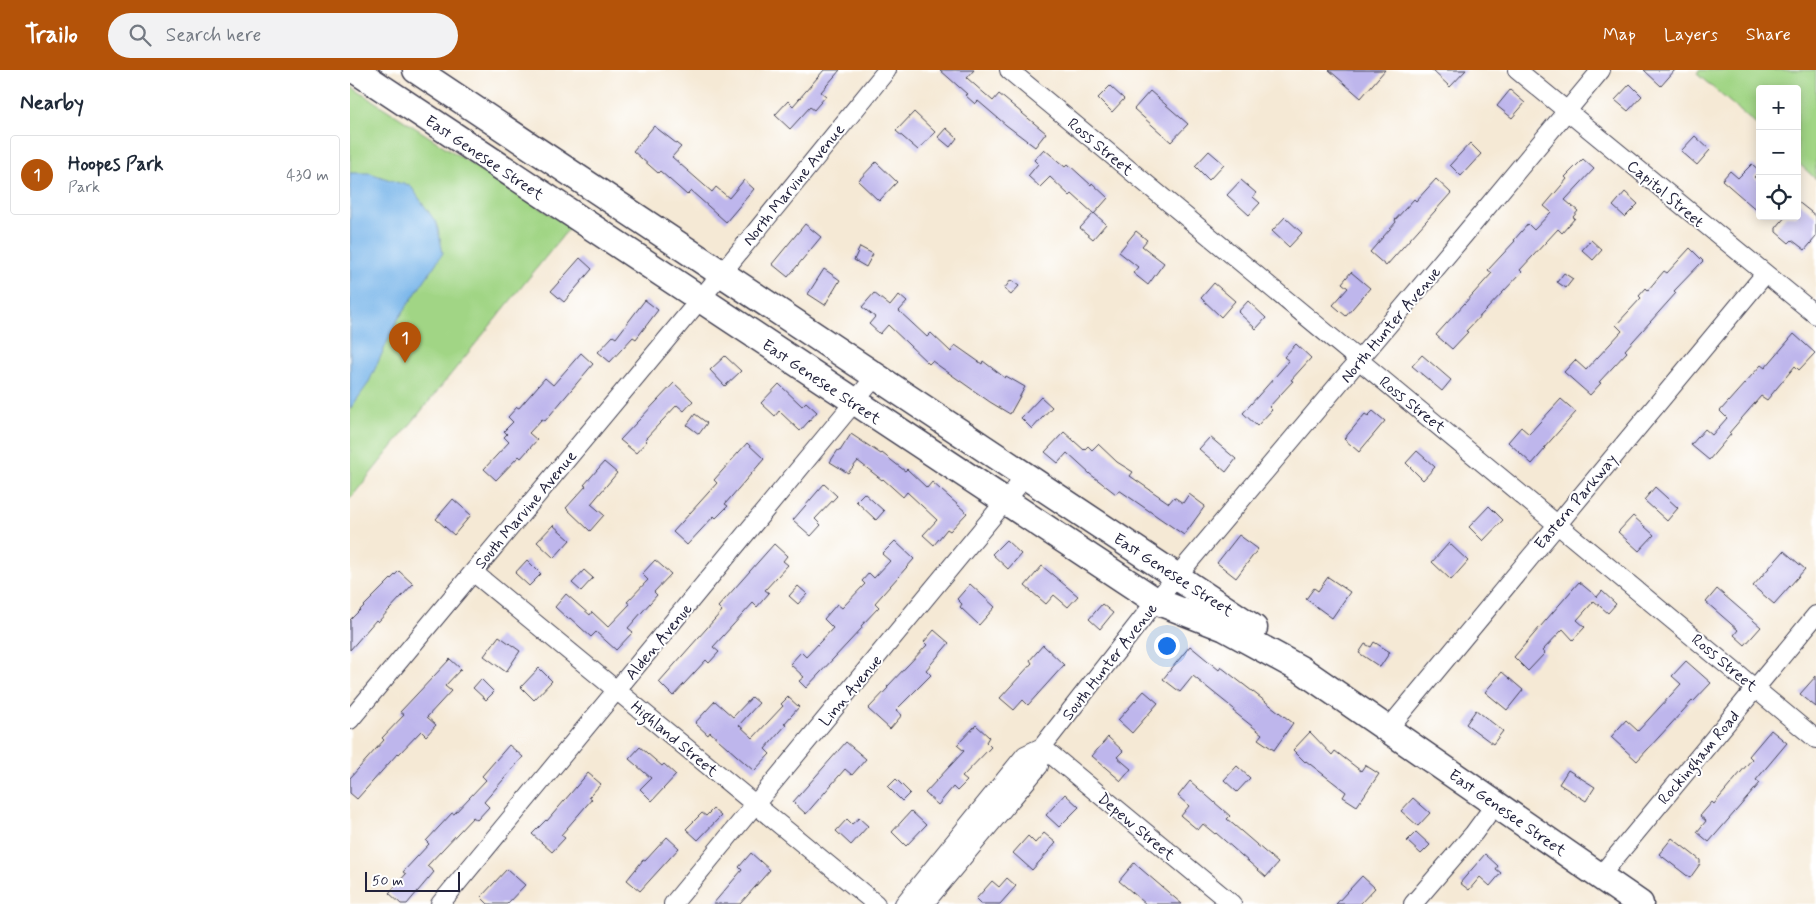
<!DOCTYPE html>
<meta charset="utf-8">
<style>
:root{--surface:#fff;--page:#f2f2f3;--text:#1f2937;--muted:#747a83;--line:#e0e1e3;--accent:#b45309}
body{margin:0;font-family:Mynerve,sans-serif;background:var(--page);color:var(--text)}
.controls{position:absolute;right:15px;top:15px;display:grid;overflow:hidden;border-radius:5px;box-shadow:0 2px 12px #0003}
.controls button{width:45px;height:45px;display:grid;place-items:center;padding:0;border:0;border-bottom:1px solid var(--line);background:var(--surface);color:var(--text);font:25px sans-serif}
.scale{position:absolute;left:15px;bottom:12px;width:95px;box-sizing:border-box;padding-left:5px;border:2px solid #22223b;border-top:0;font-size:14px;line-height:18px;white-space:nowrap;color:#22223b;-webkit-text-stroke:4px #fff;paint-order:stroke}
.you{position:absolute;left:816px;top:575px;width:18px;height:18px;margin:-12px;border:4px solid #fff;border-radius:50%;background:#1a73e8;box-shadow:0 0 0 8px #1a73e833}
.badge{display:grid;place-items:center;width:32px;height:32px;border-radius:50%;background:var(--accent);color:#fff;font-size:16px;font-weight:700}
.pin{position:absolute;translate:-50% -41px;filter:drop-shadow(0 1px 2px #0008)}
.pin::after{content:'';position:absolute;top:26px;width:18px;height:15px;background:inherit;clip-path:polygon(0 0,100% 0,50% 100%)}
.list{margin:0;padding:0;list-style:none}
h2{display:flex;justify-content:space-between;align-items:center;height:65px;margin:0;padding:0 20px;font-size:21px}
h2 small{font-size:16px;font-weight:400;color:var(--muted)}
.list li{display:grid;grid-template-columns:32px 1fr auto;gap:15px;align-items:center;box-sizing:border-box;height:80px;margin:0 10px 10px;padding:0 10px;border:1px solid var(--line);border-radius:5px}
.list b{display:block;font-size:19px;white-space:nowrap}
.list p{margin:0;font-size:16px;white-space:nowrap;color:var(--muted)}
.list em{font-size:16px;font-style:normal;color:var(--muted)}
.icon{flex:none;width:28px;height:28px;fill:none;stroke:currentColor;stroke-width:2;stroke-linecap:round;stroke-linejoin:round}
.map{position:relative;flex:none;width:1466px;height:834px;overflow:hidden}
header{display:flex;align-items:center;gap:30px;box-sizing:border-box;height:70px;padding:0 25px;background:var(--accent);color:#fff}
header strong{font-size:24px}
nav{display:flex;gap:28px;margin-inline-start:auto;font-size:18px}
.search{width:350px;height:45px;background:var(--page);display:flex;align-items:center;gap:12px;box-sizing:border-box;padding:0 18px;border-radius:28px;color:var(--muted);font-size:19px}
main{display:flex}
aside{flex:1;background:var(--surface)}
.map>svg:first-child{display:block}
.green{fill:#a1d585;stroke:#627c60}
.water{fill:#76b4e9;stroke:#4c6b92}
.building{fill:#beb6ec}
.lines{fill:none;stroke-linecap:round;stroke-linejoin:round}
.minor-casing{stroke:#424052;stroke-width:20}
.highway-casing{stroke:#424052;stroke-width:29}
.minor{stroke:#fff;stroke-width:18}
.highway{stroke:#fff;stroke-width:26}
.labels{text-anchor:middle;stroke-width:4;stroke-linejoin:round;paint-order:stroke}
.street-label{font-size:16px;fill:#22223b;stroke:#fff}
</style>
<header>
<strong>Trailo</strong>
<div class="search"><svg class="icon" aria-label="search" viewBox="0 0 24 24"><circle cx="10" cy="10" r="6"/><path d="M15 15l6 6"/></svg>Search here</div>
<nav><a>Map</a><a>Layers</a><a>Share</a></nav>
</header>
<main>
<aside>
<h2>Nearby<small></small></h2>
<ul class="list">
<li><span class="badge">1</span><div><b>Hoopes Park</b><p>Park</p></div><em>430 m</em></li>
</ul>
</aside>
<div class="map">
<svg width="1466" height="834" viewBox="0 0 1466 834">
<rect width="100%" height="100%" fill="#fff"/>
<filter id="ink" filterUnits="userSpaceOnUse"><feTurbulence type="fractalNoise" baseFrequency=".02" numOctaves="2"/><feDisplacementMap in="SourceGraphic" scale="10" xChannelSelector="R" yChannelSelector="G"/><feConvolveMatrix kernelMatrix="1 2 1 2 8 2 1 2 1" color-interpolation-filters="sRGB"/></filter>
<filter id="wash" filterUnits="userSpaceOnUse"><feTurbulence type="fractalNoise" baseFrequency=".0096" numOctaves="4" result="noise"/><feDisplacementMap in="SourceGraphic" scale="20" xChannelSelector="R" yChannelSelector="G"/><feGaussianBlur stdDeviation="1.12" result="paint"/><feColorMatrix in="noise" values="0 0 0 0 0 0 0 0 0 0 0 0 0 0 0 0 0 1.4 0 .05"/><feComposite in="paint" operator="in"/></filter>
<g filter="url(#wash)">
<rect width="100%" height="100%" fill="#f5e9d5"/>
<!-- green -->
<path class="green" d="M 1350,0 L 1466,0 L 1466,109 L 1447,92 L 1447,19 L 1410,19 L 1410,58 L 1347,4 Z
M 0,16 L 220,157 L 0,429 Z"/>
<!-- water -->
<path class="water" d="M 0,103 L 20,103 L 49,113 L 60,115 L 87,154 L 93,183 L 47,251 L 18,314 L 0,339 Z"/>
<g id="blocks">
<!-- building -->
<path class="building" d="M 474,0 L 490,0 L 471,22 L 476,26 L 464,40 L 460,37 L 440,59 L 425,45 L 438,31 L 443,36 Z
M 590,0 L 624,0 L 617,8 L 643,31 L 649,24 L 696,63 L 685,77 L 656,55 L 628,31 L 625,34 L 615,25 L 617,24 Z
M 979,0 L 1035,0 L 1011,28 Z
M 1082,0 L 1116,0 L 1100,17 Z
M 1294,0 L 1325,0 L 1311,16 Z
M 1280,14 L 1292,26 L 1278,41 L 1265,30 Z
M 760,16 L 774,29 L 762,42 L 748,28 Z
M 1160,20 L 1175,33 L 1162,48 L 1147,36 Z
M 800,21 L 838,54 L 821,72 L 784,39 Z
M 564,42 L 585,62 L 568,80 L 546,61 Z
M 304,56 L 331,77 L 322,87 L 362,122 L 366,117 L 379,128 L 394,110 L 404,119 L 376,152 L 341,121 L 337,125 L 310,101 L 308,103 L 283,81 Z
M 596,58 L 607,68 L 600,77 L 588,67 Z
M 1345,66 L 1360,80 L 1347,95 L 1331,81 Z
M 1120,73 L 1131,84 L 1111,106 L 1100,95 Z
M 694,79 L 715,97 L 718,94 L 741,115 L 742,113 L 758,128 L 744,144 L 722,124 L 720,126 L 700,107 L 690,117 L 678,106 L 688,94 L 684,90 Z
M 859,81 L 874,94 L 859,110 L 845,96 Z
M 1233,89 L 1244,99 L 1215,130 L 1228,141 L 1223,147 L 1225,148 L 1212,163 L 1208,159 L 1170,200 L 1172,202 L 1116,261 L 1118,262 L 1102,279 L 1086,265 L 1142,203 L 1138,200 L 1165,171 L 1164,170 L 1178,154 L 1184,160 L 1201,142 L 1194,136 L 1217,109 L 1215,107 Z
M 526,92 L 547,112 L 529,131 L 508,111 Z
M 1402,94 L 1410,101 L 1404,107 L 1410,112 L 1410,143 L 1372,110 L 1380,101 L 1388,108 Z
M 1086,109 L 1101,123 L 1036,196 L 1020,182 L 1046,152 L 1045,150 L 1064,129 L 1066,131 Z
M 891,110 L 906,123 L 903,127 L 910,133 L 899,145 L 877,125 Z
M 1275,122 L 1288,134 L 1275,147 L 1263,136 Z
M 1447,131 L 1466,146 L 1466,167 L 1455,180 L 1442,170 L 1439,173 L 1426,162 L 1426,158 L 1436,146 L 1447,146 Z
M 744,143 L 756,154 L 743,169 L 730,158 Z
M 935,147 L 952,163 L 939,177 L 922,161 Z
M 455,154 L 471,167 L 438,207 L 422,194 Z
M 786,161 L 797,170 L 792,176 L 814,193 L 798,215 L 783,203 L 788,197 L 769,182 Z
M 1241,170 L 1252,180 L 1243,190 L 1232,180 Z
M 510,177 L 523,184 L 516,197 L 504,190 Z
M 1340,178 L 1353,191 L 1324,221 L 1326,223 L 1275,280 L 1277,282 L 1249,312 L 1251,313 L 1240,325 L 1214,302 L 1225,290 L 1236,300 L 1272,261 L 1266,255 L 1291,228 L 1289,226 L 1296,218 L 1298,220 L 1314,201 L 1317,203 Z
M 230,188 L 242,199 L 214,232 L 201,221 Z
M 474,199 L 490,210 L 475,235 L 458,224 Z
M 1001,202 L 1020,218 L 996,246 L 983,235 L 998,218 L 992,213 Z
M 1214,203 L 1223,209 L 1216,218 L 1207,212 Z
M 661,210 L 669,216 L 661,225 L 654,219 Z
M 864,213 L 885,231 L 871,247 L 851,228 Z
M 524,223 L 540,236 L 549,225 L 557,232 L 549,241 L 577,267 L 581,263 L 601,282 L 605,275 L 632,294 L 633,291 L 655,308 L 656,306 L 675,317 L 660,344 L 640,332 L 582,291 L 579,294 L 538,255 L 530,264 L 519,254 L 525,247 L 512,237 Z
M 295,230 L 308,240 L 286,269 L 283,267 L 260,292 L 248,282 L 263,266 L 266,268 Z
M 898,231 L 916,248 L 906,259 L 888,242 Z
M 1444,264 L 1465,283 L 1449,300 L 1445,296 L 1417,330 L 1411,326 L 1379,363 L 1381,364 L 1359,390 L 1341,375 L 1355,359 L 1362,365 L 1377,348 L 1370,341 L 1411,295 L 1415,298 Z
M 946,274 L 961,288 L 941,310 L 943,311 L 919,337 L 922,340 L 907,356 L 893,343 L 939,291 L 934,287 Z
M 231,283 L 243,294 L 195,351 L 192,349 L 179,363 L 187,370 L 171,388 L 169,386 L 146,410 L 134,399 L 159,372 L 154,367 L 157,364 L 154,361 L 163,352 L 158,347 L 167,337 L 169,338 L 195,308 L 203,315 Z
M 1072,285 L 1101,310 L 1092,321 L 1062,296 Z
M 375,286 L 391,301 L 375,316 L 360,300 Z
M 324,313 L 343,331 L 334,341 L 327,335 L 295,369 L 297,371 L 286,383 L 270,370 Z
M 429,314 L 452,336 L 456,332 L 467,342 L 450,361 L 429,341 L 425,346 L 411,333 Z
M 691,327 L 702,337 L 682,359 L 671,348 Z
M 1211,329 L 1226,342 L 1194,378 L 1195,379 L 1182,394 L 1158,372 L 1171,357 L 1179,364 Z
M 1023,341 L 1035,351 L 1009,382 L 994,369 L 1015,344 L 1018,346 Z
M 345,344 L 357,353 L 349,364 L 337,355 Z
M 714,362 L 734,380 L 738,376 L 742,380 L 748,374 L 767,392 L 783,402 L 780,406 L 819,433 L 824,427 L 833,433 L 839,424 L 855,436 L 834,465 L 769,420 L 766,424 L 740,404 L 717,383 L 708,393 L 695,382 Z
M 501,364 L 531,384 L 532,383 L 555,401 L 557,399 L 577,418 L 582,412 L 617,443 L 600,461 L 597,459 L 584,475 L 573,465 L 587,450 L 557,422 L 553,427 L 533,409 L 532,410 L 508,391 L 498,403 L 480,392 L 488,380 L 490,381 Z
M 860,367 L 886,389 L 876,402 L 849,379 Z
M 397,373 L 414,389 L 375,434 L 378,436 L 366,448 L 364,446 L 337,475 L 323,462 L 367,413 L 364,410 Z
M 1067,381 L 1085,397 L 1073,410 L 1056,393 Z
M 254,392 L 267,403 L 241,434 L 254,445 L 240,461 L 216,438 L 236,416 L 234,415 Z
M 474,414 L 487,426 L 465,449 L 471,455 L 461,466 L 443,450 Z
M 1305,417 L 1328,438 L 1317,451 L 1294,430 Z
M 514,423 L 534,441 L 526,450 L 506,431 Z
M 103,429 L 121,445 L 104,465 L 86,449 Z
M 1139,436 L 1153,450 L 1133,471 L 1119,457 Z
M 1283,446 L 1304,465 L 1289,481 L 1268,462 Z
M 203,455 L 220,470 L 204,488 L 187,472 Z
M 889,465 L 908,479 L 886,508 L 867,493 Z
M 656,470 L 671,484 L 658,499 L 642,484 Z
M 545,471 L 564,489 L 525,533 L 529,537 L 511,556 L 512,558 L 456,618 L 449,611 L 454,607 L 440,594 L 451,582 L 456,587 L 483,558 L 474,549 L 487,534 L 492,538 L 515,514 L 512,511 L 519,503 L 524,508 L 540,491 L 532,484 Z
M 1099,473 L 1118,491 L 1101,510 L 1082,492 Z
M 424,474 L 437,486 L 433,491 L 438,495 L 415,520 L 419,523 L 407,537 L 403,533 L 363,577 L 369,582 L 359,593 L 356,590 L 323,626 L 309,612 L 372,541 L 368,537 Z
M 1434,481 L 1455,499 L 1424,534 L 1403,516 Z
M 177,490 L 191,504 L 179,516 L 165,503 Z
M 305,490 L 321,504 L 304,522 L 307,525 L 278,558 L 283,562 L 266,580 L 246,562 L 241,567 L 220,548 L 218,549 L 205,537 L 216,524 L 240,545 L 242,542 L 258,557 L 280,534 L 277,532 L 298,510 L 292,504 Z
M 692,496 L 728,526 L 718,537 L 704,525 L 696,534 L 675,516 Z
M 234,500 L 243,508 L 231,521 L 222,513 Z
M 49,501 L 63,514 L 28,552 L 26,550 L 0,580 L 0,550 Z
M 978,507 L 1000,522 L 982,548 L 956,529 L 964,518 L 968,521 Z
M 1229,512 L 1247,527 L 1252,521 L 1266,534 L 1258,543 L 1244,531 L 1227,550 L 1235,557 L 1223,570 L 1213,559 L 1192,581 L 1195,583 L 1178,601 L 1164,587 Z
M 620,514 L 645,537 L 629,555 L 610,537 L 612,534 L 607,529 Z
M 448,516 L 457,524 L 448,534 L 439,526 Z
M 1367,519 L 1411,557 L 1395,575 L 1384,565 L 1388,560 L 1356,532 Z
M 752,534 L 763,543 L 750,559 L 739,549 Z
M 584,560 L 599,573 L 576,600 L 581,605 L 546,640 L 552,645 L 540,659 L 518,639 L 538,618 L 537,617 L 577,575 L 574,572 Z
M 149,566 L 170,581 L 156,602 L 134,586 Z
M 1024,572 L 1040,582 L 1030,597 L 1009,583 L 1015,574 L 1021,577 Z
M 693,575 L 714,595 L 678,635 L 673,630 L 664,640 L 650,628 L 682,593 L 680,590 Z
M 840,576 L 869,600 L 871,597 L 943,653 L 924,680 L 908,669 L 912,664 L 883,641 L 884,639 L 843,606 L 830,622 L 813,609 Z
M 100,589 L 111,599 L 95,616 L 101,621 L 77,647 L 86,655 L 76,666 L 71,661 L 49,684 L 48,683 L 7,729 L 0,723 L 0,708 L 34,670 L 32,668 L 54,645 L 50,642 Z
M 1336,591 L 1361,613 L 1343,632 L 1342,631 L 1287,691 L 1261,667 L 1276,650 L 1288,661 L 1331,614 L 1322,606 Z
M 189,598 L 202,611 L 184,630 L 171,617 Z
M 1152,602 L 1173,620 L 1157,640 L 1135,622 Z
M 1466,606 L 1466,637 L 1450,624 Z
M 131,609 L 144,622 L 136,630 L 123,618 Z
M 794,621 L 808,633 L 782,663 L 768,650 Z
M 402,627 L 409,633 L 389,655 L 403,668 L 433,636 L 431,634 L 438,627 L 449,637 L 434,654 L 436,655 L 415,679 L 420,684 L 404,701 L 360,662 L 358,665 L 345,653 L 365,631 L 383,647 Z
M 1126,640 L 1153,661 L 1143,674 L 1116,654 Z
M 626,655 L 639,667 L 636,672 L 641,677 L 612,707 L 617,711 L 607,721 L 603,717 L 588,735 L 575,723 L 614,681 L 607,675 Z
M 1421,660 L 1437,673 L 1406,710 L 1410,713 L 1359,772 L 1347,762 L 1356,751 L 1350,746 L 1362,732 L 1364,734 L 1402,689 L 1399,686 Z
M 960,662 L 982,685 L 985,681 L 1011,701 L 1015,695 L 1029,704 L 1007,736 L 993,727 L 996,722 L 956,691 L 955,692 L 943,680 Z
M 758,667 L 773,681 L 767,687 L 781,699 L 771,711 L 742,686 Z
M 496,672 L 516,689 L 502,705 L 495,699 L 456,744 L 443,732 Z
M 159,675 L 173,687 L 134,732 L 139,737 L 127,750 L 123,747 L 77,796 L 84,802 L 57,834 L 51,834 L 39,823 L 56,804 L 53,802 L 79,774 L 76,771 L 102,743 L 104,744 L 136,710 L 132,706 Z
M 290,677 L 312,696 L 314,694 L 326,705 L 302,731 L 290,719 L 301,708 L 279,689 Z
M 887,696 L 900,708 L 887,722 L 874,710 Z
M 1218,700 L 1245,717 L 1236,731 L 1209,714 Z
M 238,703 L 251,714 L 239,727 L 242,729 L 211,765 L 215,768 L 202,782 L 182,764 L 196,750 L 197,751 Z
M 546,709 L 560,723 L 552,731 L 538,717 Z
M 840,711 L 880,746 L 877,749 L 928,793 L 916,807 L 866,763 L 865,764 L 853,754 L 848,760 L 831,746 L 839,736 L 828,726 Z
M 715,724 L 729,737 L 709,757 L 696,745 Z
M 1063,728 L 1080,743 L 1068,756 L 1051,741 Z
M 363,739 L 371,746 L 348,770 L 336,759 L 352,743 L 356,746 Z
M 561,741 L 576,755 L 556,776 L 542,762 Z
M 509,748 L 518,756 L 501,775 L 486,761 L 497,749 L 502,754 Z
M 1066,762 L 1080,775 L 1071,784 L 1057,771 Z
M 694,763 L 706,773 L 682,800 L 663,783 L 678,766 L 685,773 Z
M 317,767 L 329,778 L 290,821 L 277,810 L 293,790 L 295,791 Z
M 1322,768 L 1350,790 L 1350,794 L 1340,808 L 1309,784 Z
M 401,783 L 420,800 L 390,834 L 363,834 L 392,800 L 389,797 Z
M 1135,784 L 1148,796 L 1146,799 L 1151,803 L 1140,816 L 1130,807 L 1119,820 L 1110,813 Z
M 784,793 L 832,834 L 796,834 L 769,811 Z
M 157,799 L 175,815 L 157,834 L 138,834 L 131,827 Z
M 1012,806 L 1025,818 L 1010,834 L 986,834 Z
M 657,808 L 666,816 L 650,834 L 631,834 L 626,829 L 642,811 L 649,817 Z"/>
</g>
</g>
<g filter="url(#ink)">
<use href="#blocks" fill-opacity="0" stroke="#424052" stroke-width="1"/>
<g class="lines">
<!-- minor casing -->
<g class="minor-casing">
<path id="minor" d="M 659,0 L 1466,669
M 1167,0 L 1466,245
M 123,502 L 526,834
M 0,650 L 372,203 L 537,0
M 1038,659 L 1415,204
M 692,677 L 882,834
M 1250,806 L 1466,545
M 90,834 L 525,307
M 323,834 L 676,406
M 554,834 L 675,685 L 692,677 L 806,531 L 1114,165 L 1251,0
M 574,834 L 689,696 L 692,677
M 1063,834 L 1124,763 L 1146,733"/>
</g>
<!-- highway casing -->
<g class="highway-casing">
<path id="highway" d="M 5,0 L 806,531 L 875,558 L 952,600 L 1290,834
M 66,0 L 904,558"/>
</g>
<!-- minor -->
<use href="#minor" class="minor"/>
<!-- highway -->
<use href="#highway" class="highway"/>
</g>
</g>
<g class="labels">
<!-- street labels -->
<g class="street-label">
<text transform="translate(751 76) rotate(40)" y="6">Ross Street</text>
<text transform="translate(135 87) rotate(34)" y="6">East Genesee Street</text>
<text transform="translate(443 114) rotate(-51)" y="6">North Marvine Avenue</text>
<text transform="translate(1316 123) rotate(40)" y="6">Capitol Street</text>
<text transform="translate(1040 254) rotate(-50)" y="6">North Hunter Avenue</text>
<text transform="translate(472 311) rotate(34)" y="6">East Genesee Street</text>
<text transform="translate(1063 334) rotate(39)" y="6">Ross Street</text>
<text transform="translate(1225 431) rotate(-50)" y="6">Eastern Parkway</text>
<text transform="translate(175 439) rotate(-50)" y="6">South Marvine Avenue</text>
<text transform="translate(824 504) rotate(33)" y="6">East Genesee Street</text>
<text transform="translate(308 571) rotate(-50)" y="6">Alden Avenue</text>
<text transform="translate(759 591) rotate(-52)" y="6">South Hunter Avenue</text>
<text transform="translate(1375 592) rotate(40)" y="6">Ross Street</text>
<text transform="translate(500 620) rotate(-50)" y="6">Linn Avenue</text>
<text transform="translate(325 668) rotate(40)" y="6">Highland Street</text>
<text transform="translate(1348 687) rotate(-50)" y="6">Rockingham Road</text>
<text transform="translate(1158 742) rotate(35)" y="6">East Genesee Street</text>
<text transform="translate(787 756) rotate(40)" y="6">Depew Street</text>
</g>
</g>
</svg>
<div class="controls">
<button>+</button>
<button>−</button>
<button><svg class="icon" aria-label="locate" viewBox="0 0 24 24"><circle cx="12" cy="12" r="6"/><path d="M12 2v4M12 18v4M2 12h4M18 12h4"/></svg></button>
</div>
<div class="scale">50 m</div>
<div class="you"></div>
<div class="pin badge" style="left:55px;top:293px">1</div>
</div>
</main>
